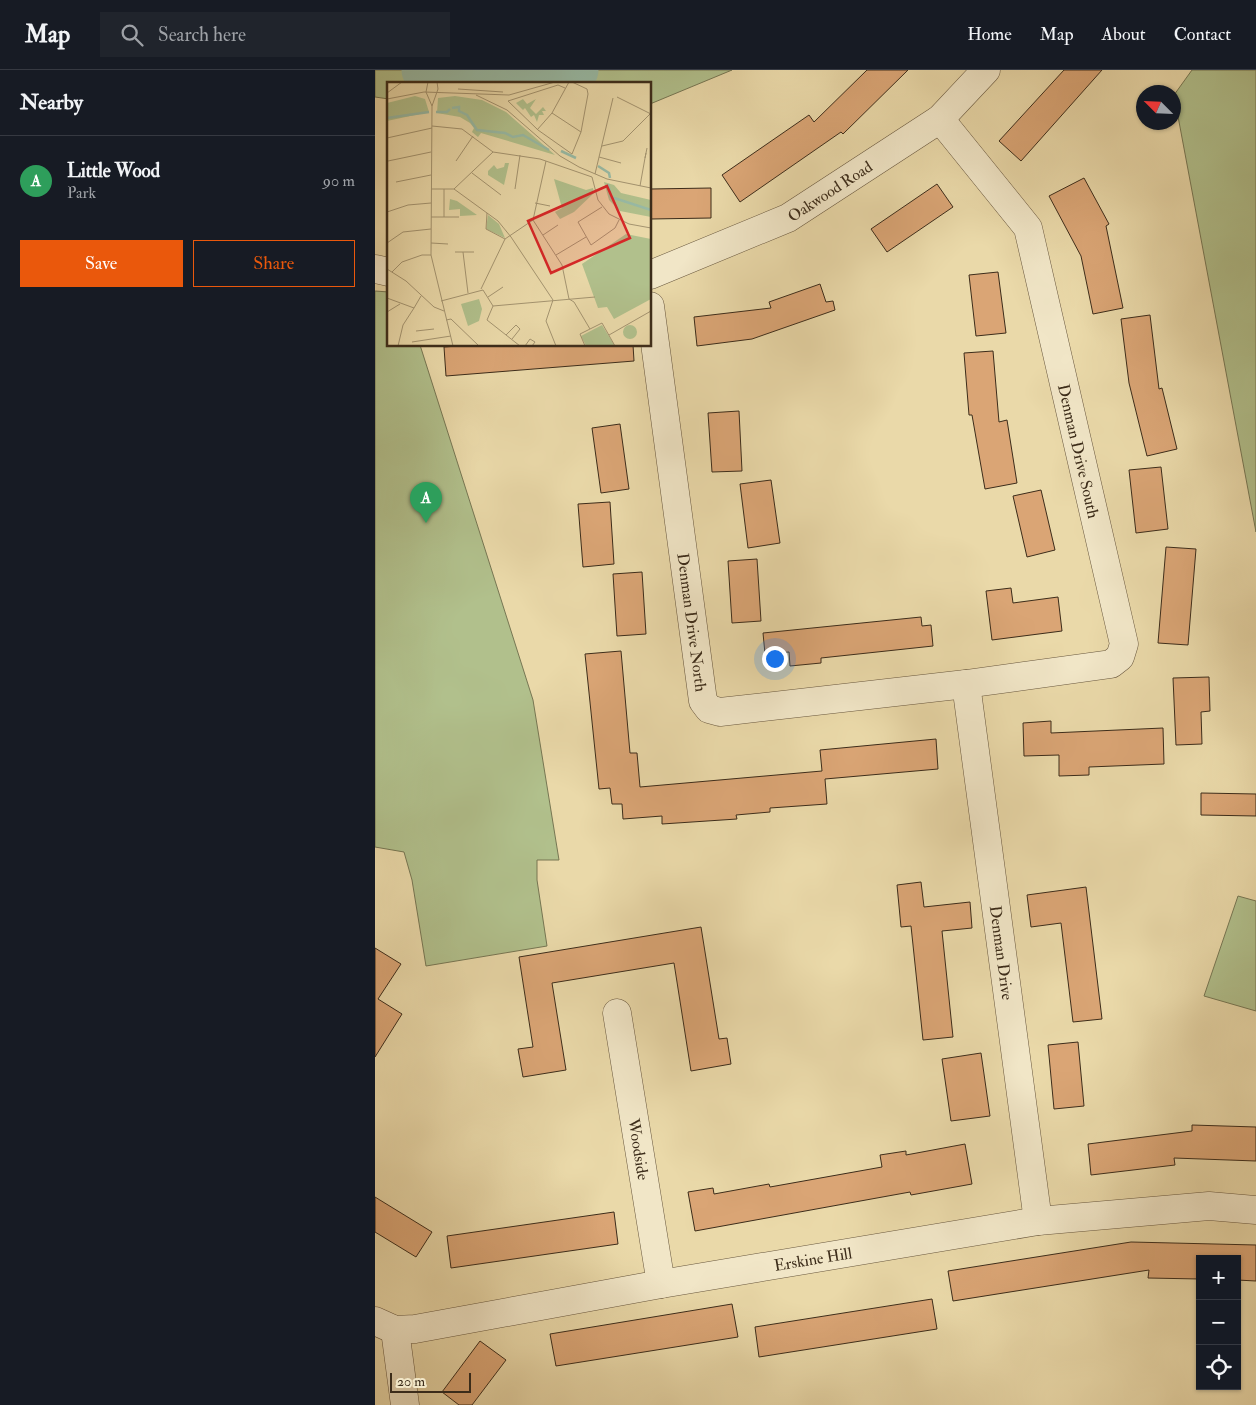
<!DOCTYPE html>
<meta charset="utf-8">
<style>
:root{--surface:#171b24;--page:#20242c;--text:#f1f3f6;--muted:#9ea1a6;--line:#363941;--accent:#ea580c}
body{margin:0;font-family:"IM FELL Double Pica",serif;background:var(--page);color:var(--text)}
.controls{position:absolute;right:15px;bottom:15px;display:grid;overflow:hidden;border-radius:0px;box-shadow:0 1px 4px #0004}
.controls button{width:45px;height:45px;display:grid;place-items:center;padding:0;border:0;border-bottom:1px solid var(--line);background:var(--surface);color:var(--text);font:25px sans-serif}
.compass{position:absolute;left:761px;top:15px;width:45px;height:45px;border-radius:50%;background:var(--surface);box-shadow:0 1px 4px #0004;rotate:294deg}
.scale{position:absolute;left:15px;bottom:12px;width:81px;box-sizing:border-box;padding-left:5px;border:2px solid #3c2c1a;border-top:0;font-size:14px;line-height:18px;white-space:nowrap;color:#3c2c1a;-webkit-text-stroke:4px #f1e6c7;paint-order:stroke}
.you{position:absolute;left:399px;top:588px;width:18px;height:18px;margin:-12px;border:4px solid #fff;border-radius:50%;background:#1a73e8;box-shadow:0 0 0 8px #1a73e833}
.badge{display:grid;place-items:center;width:32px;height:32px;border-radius:50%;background:var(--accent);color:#fff;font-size:16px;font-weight:700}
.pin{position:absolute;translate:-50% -41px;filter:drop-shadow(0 1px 2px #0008)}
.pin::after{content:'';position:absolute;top:26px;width:18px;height:15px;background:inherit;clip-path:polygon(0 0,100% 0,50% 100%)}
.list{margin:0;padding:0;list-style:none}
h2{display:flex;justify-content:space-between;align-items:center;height:65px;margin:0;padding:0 20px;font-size:21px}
h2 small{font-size:16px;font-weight:400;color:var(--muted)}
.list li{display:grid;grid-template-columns:32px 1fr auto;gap:15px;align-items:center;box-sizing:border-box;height:90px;padding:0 20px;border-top:1px solid var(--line)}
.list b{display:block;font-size:19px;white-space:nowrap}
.list p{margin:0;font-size:16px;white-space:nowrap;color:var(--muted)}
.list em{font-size:16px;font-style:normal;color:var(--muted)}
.actions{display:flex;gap:10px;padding:15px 20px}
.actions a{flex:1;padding:11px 0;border:1px solid var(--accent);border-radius:0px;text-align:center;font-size:18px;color:var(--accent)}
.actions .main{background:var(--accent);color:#fff}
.icon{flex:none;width:28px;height:28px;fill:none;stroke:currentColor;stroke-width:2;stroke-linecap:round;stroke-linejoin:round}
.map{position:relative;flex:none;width:881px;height:1335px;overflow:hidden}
header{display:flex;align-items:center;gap:30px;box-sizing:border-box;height:70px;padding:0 25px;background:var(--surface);border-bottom:1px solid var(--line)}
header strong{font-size:24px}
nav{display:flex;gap:28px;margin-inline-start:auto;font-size:18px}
.search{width:350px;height:45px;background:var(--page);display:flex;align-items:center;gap:12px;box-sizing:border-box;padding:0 18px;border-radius:0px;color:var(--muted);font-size:19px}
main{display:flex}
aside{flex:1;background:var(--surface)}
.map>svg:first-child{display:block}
.green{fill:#b1c08c;stroke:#767653}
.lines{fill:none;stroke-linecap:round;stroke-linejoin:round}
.river{stroke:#98baa5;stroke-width:49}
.building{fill:#daa575;stroke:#3c2c1a}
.minor-casing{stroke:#68573e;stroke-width:29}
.minor{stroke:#f1e6c7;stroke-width:28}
.labels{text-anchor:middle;stroke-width:4;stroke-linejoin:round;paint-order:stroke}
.street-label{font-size:16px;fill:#3c2c1a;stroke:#f1e6c7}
.inset-river{fill:none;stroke:#98baa5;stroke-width:2.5}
.inset-road{fill:none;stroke:#a49470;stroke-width:1}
.view{fill:#d62828;fill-opacity:0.15;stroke:#d62828;stroke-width:2.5}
.inset-edge{fill:none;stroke:#3c2c1a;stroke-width:2.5}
</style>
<header>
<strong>Map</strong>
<div class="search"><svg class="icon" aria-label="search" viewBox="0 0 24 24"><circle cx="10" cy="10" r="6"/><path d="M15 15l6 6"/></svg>Search here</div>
<nav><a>Home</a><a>Map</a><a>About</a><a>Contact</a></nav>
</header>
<main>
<aside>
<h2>Nearby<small></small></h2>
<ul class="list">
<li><span class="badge" style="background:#2e9e5b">A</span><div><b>Little Wood</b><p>Park</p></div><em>90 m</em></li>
</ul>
<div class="actions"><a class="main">Save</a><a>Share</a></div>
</aside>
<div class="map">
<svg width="881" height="1335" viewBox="0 0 881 1335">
<rect width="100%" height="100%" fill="#ead9a9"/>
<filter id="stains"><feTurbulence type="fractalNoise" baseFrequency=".004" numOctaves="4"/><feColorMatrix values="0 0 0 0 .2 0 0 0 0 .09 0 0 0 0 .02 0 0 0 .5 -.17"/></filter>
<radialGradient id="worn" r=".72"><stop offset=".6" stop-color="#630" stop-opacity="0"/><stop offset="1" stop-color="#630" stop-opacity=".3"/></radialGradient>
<!-- green -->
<path class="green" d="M 0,0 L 357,0 L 275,34 L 275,14 L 14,14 L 14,29 L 0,27 Z
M 817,0 L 881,0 L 881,462 L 799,25 Z
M 0,221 L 14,222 L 14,275 L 45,275 L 158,630 L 184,790 L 162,790 L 162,810 L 172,876 L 51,896 L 37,810 L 29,782 L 0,777 Z
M 863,826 L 881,831 L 881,941 L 829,926 Z"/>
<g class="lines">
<!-- river -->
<path class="river" d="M 51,0 L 188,8 L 199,0"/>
</g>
<!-- building -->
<path class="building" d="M 492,0 L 533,0 L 468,64 L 466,62 L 365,132 L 347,105 L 434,45 L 439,52 Z
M 689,0 L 727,0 L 646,91 L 624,71 Z
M 709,108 L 734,154 L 731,156 L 748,238 L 718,244 L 706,186 L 674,126 Z
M 562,114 L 578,137 L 512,182 L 496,159 Z
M 336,118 L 336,148 L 276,149 L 276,119 Z
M 623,202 L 631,263 L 601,266 L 594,205 Z
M 445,214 L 451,232 L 458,231 L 460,240 L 377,269 L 322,276 L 319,247 L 396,238 L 394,232 Z
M 775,245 L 784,319 L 787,318 L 802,379 L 772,386 L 754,313 L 746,249 Z
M 97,275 L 258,275 L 259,291 L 71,306 L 69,277 Z
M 618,281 L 624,352 L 632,350 L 642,413 L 610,419 L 597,345 L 594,345 L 589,283 Z
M 364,341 L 367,401 L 337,402 L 333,343 Z
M 245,354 L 254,419 L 226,423 L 217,358 Z
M 786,397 L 793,459 L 761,463 L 754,400 Z
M 396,410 L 405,473 L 373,478 L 365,414 Z
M 666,420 L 680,480 L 652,487 L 638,426 Z
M 235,432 L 239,494 L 208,497 L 203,434 Z
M 791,477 L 821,479 L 813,575 L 783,573 Z
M 382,489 L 386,551 L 357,553 L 353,491 Z
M 267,502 L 271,564 L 242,566 L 238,504 Z
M 636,518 L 638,533 L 683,527 L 687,561 L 617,570 L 611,521 Z
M 546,547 L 547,556 L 556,555 L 558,576 L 446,588 L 446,593 L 415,596 L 414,582 L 390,584 L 388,563 Z
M 246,581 L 255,683 L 262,683 L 265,717 L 447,701 L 445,680 L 561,669 L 563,699 L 450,709 L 452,734 L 395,738 L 395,742 L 361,745 L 362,749 L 287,754 L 287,746 L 248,749 L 247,734 L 237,734 L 235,718 L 224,719 L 210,584 Z
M 834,607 L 835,641 L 826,642 L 827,674 L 801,675 L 798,608 Z
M 676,651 L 676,663 L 788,658 L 789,694 L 714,697 L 714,705 L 684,706 L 684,685 L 649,686 L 648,653 Z
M 826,723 L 881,724 L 881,746 L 826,745 Z
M 546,812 L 549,837 L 595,832 L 597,858 L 567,861 L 578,967 L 548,970 L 536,856 L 526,857 L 522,815 Z
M 711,817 L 727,949 L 698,952 L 686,853 L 656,857 L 652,825 Z
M 326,857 L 344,969 L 352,968 L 356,994 L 316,1001 L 299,893 L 177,913 L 191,1000 L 148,1007 L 143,979 L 158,977 L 144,887 Z
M 0,878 L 26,894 L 3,929 L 27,944 L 0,987 Z
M 703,972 L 709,1036 L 679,1039 L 673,975 Z
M 606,983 L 615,1046 L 576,1051 L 567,989 Z
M 817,1055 L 881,1057 L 881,1091 L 799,1088 L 800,1095 L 716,1105 L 713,1074 L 817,1061 Z
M 590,1074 L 597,1114 L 536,1125 L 535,1122 L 320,1161 L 313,1122 L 338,1118 L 339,1124 L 394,1114 L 395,1117 L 507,1097 L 505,1085 L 531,1081 L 531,1085 Z
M 0,1127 L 57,1162 L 41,1187 L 0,1162 Z
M 239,1142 L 243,1174 L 76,1198 L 72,1166 Z
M 756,1172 L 881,1175 L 881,1211 L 862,1210 L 862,1189 L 825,1189 L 825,1209 L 773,1208 L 774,1200 L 578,1231 L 573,1201 Z
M 557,1229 L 562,1259 L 384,1287 L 380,1257 Z
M 357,1234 L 363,1267 L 181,1296 L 175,1264 Z
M 105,1271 L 131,1290 L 97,1335 L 84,1335 L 67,1322 Z"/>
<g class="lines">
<!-- minor casing -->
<g class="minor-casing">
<g id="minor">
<path d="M 0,199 L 14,202"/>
<path id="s1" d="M 275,205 L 413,148 L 565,49 L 611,0"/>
<path id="s2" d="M 275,236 L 328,631 L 334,639 L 345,642 L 591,614 L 736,594 L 745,587 L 749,574 L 653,158 L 565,49"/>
<path id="s3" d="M 591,614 L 663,1151"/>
<path id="s4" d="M 242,943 L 286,1214"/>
<path id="s5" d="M 0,1251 L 20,1260 L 40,1259 L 286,1214 L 663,1151 L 834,1136 L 881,1140"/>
<path d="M 20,1260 L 30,1335"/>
</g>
</g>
<!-- minor -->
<use href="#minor" class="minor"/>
</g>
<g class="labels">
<!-- street labels -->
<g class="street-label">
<text dy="6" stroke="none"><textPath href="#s1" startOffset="199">Oakwood Road</textPath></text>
<text transform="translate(704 381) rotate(77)" y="6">Denman Drive South</text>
<text dy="6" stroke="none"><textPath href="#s2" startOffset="319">Denman Drive North</textPath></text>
<text dy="6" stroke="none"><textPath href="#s3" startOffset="271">Denman Drive</textPath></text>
<text dy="6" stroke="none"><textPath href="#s4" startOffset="138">Woodside</textPath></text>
<text dy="6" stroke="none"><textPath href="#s5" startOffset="446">Erskine Hill</textPath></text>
</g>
</g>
<!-- overview -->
<g transform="translate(12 12)">
<rect width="264" height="264" fill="#ead9a9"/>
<path d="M 28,14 L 38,17 L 42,30 L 0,39 L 0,21 ZM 68,14 L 95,18 L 119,30 L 168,73 L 94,51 L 91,55 L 85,50 L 87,46 L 83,41 L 73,35 L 50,31 L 51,16 ZM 136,17 L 140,22 L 149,17 L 143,26 L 149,32 L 156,25 L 159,29 L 155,29 L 157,33 L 152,33 L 150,40 L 147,33 L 144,35 L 138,26 L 136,28 L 129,21 ZM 118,81 L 122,81 L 117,103 L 101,93 L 101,89 L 107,83 L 110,87 L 117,85 ZM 167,97 L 199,108 L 206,106 L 207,111 L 187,130 L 173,137 L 168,130 L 175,126 ZM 217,100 L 227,103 L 234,111 L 264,118 L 264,135 L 233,129 L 222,118 ZM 63,117 L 70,119 L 90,133 L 73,134 L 73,127 L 62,128 ZM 101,133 L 112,142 L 118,156 L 99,147 ZM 239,152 L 264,157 L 264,217 L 227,237 L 220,225 L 211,226 L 195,182 ZM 92,217 L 95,227 L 92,239 L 81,244 L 74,222 ZM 215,243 L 228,264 L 199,264 L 194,254 ZM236 250a7 7 0 1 1 14 0a7 7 0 1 1-14 0Z" fill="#b1c08c"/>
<path class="inset-river" d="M 65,26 L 72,25 L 72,29 L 80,33 L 90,48 L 118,51 L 126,55 L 136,53 L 162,68M 49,30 L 60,30 L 63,27M 0,36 L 42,30M 174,69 L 189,76M 211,84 L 222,91 L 223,96M 221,102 L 224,115 L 264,128"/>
<path class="inset-road" d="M 41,0 L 39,10 L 45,24M 50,0 L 51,7 L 45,24 L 44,173 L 66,264M 178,6 L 171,3 L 121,19 L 151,48 L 185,72 L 194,50 L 201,12 L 200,7 L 185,0M 71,7 L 116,10M 0,11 L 15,0M 89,13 L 120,28 L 173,74 L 192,85 L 220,97 L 264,106M 230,15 L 264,32M 0,17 L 37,10 L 122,13 L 168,0M 165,31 L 194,50M 45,44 L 75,47 L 106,70 L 153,77 L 205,95 L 211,118 L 222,132 L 242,142 L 264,146M 150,48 L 165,31 L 182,0M 0,56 L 45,46M 215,64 L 236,59 L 263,32M 259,71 L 258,76 L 260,66M 212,75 L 234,81M 1,79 L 44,70M 69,79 L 86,54M 159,79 L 146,138 L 175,183 L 182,217 L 187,220 L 203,247M 85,91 L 114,113M 208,92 L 226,16M 9,100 L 44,93M 253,104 L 258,76M 44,107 L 67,107 L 111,139 L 124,155 L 166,218 L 159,239 L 169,264M 67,107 L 106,70M 128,107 L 133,73M 148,121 L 163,124M 215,125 L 191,140 L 204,163 L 228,146 L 232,138M 0,130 L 21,123 L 44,121M 100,131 L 99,147 L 118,157M 44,135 L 72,135M 57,135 L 57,107M 156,153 L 171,143M 0,161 L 16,150 L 44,147M 44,161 L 61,162M 68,170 L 87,170M 76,170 L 81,211M 169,173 L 199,155M 0,187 L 19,199 L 47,225 L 57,229M 5,190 L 15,180 L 35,173 L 44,173M 94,207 L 118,157 L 146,138M 101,215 L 116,205M 0,216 L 27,226 L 34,214M 54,219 L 96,208 L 106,224 L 100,238 L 133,264M 106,224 L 208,215M 0,230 L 13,222M 59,238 L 64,237 L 92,264M 29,249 L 47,247M 119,253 L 129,243 L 133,247 L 125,257M 222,253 L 264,229M 25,260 L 64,254M 11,264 L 16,243 L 27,226M 138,264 L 143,257 L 148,260 L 145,264M 198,264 L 193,252 L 215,241 L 228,264"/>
<path class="view" d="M 220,104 L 243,156 L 164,191 L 141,139 Z"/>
<rect width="264" height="264" class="inset-edge"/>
</g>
<rect width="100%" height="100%" filter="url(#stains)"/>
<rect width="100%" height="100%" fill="url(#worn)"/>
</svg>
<div class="controls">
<button>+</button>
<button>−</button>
<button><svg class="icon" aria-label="locate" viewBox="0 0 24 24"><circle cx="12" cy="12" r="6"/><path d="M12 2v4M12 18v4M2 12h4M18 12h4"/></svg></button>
</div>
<svg class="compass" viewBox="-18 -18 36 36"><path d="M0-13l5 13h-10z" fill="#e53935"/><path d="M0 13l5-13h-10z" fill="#9ea1a6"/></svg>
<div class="scale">20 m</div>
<div class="you"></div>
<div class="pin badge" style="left:51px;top:453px;background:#2e9e5b">A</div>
</div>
</main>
